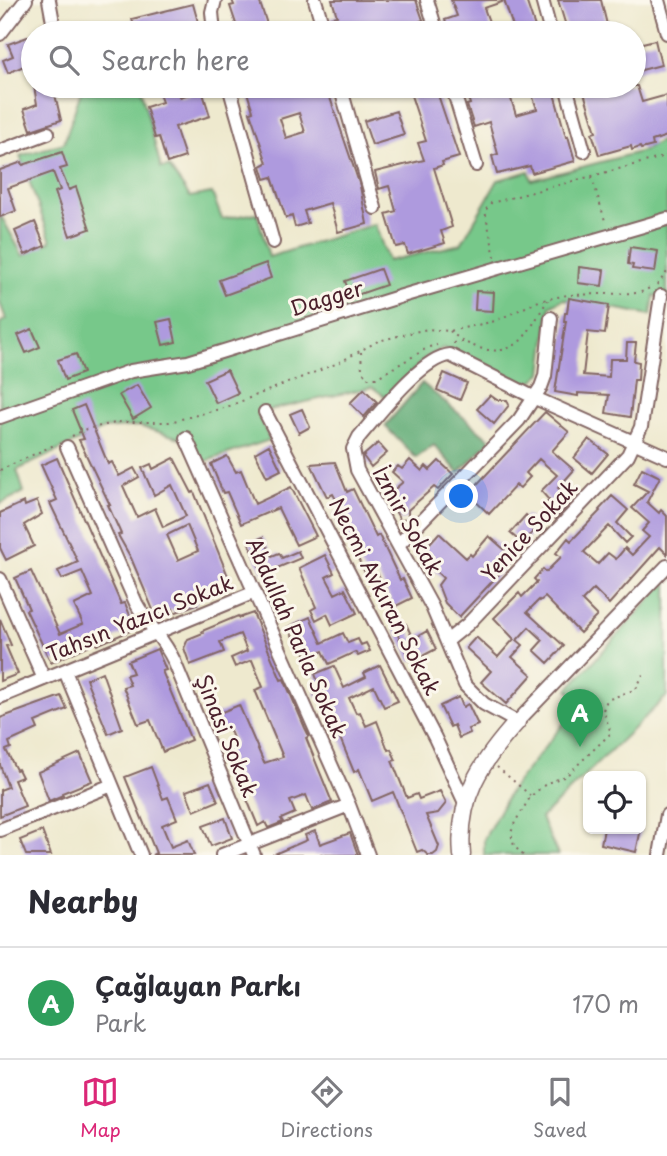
<!DOCTYPE html>
<meta charset="utf-8">
<style>
:root{--surface:#fff;--page:#f7f7f7;--text:#2b2b33;--muted:#7c7c81;--line:#e1e1e2;--accent:#db2777}
body{margin:0;font-family:"Playpen Sans",sans-serif;background:var(--page);color:var(--text)}
.controls{position:absolute;right:21px;bottom:21px;display:grid;overflow:hidden;border-radius:10px;box-shadow:0 2px 5px #0004}
.controls button{width:63px;height:63px;display:grid;place-items:center;padding:0;border:0;border-bottom:2px solid var(--line);background:var(--surface);color:var(--text);font:35px sans-serif}
.you{position:absolute;left:462px;top:497px;width:24px;height:24px;margin:-18px;border:5px solid #fff;border-radius:50%;background:#1a73e8;box-shadow:0 0 0 10px #1a73e833}
.badge{display:grid;place-items:center;width:46px;height:46px;border-radius:50%;background:var(--accent);color:#fff;font-size:23px;font-weight:700}
.pin{position:absolute;translate:-50% -58px;filter:drop-shadow(0 2px 4px #0008)}
.pin::after{content:'';position:absolute;top:37px;width:24px;height:21px;background:inherit;clip-path:polygon(0 0,100% 0,50% 100%)}
.list{margin:0;padding:0;list-style:none}
h2{display:flex;justify-content:space-between;align-items:center;height:91px;margin:0;padding:0 28px;font-size:30px}
h2 small{font-size:23px;font-weight:400;color:var(--muted)}
.list li{display:grid;grid-template-columns:46px 1fr auto;gap:21px;align-items:center;box-sizing:border-box;height:112px;padding:0 28px;border-top:2px solid var(--line)}
.list b{display:block;font-size:26px;white-space:nowrap}
.list p{margin:0;font-size:23px;white-space:nowrap;color:var(--muted)}
.list em{font-size:23px;font-style:normal;color:var(--muted)}
.icon{flex:none;width:38px;height:38px;fill:none;stroke:currentColor;stroke-width:2;stroke-linecap:round;stroke-linejoin:round}
.map{position:relative;flex:none;width:667px;height:855px;overflow:hidden}
.search{position:absolute;background:var(--surface);box-shadow:0 2px 5px #0004;left:21px;right:21px;top:21px;height:77px;display:flex;align-items:center;gap:18px;box-sizing:border-box;padding:0 24px;border-radius:38px;color:var(--muted);font-size:26px}
.sheet{height:203px;background:var(--surface)}
nav{display:flex;justify-content:space-around;align-items:center;box-sizing:border-box;height:98px;border-top:2px solid var(--line);background:var(--surface);font-size:19px;color:var(--muted)}
nav a{display:grid;justify-items:center;gap:4px}
nav .on{color:var(--accent)}
.map>svg:first-child{display:block}
.green{fill:#77c88a;stroke:#60745a;stroke-width:2}
.forest{fill:#61ac76;stroke:#566650;stroke-width:2}
.building{fill:#ae9ade;fill-rule:evenodd}
.lines{fill:none;stroke-linecap:round;stroke-linejoin:round}
.minor-casing{stroke:#836664;stroke-width:16}
.tertiary-casing{stroke:#836664;stroke-width:19}
.path{stroke:#836664;stroke-width:2;stroke-dasharray:2 5;stroke-linecap:butt}
.minor{stroke:#fff;stroke-width:12}
.tertiary{stroke:#fff;stroke-width:16}
.labels{text-anchor:middle;stroke-width:6;stroke-linejoin:round;paint-order:stroke}
.street-label{font-size:21px;fill:#4a1f2b;stroke:#fbf7ec}
</style>
<div class="map">
<svg width="667" height="855" viewBox="0 0 667 855">
<rect width="100%" height="100%" fill="#fbf7ec"/>
<filter id="ink" filterUnits="userSpaceOnUse"><feTurbulence type="fractalNoise" baseFrequency=".0143" numOctaves="2"/><feDisplacementMap in="SourceGraphic" scale="14" xChannelSelector="R" yChannelSelector="G"/><feConvolveMatrix kernelMatrix="1 2 1 2 8 2 1 2 1" color-interpolation-filters="sRGB"/></filter>
<filter id="wash" filterUnits="userSpaceOnUse"><feTurbulence type="fractalNoise" baseFrequency=".00686" numOctaves="4" result="noise"/><feDisplacementMap in="SourceGraphic" scale="28" xChannelSelector="R" yChannelSelector="G"/><feGaussianBlur stdDeviation="1.57" result="paint"/><feColorMatrix in="noise" values="0 0 0 0 0 0 0 0 0 0 0 0 0 0 0 0 0 1.4 0 .05"/><feComposite in="paint" operator="in"/></filter>
<g filter="url(#wash)">
<rect width="100%" height="100%" fill="#eee9ce"/>
<!-- green -->
<path class="green" d="M 79,86 L 140,86 L 161,168 L 169,167 L 190,197 L 212,193 L 222,219 L 257,213 L 269,257 L 375,224 L 388,261 L 461,244 L 498,180 L 529,171 L 532,180 L 643,151 L 667,137 L 667,296 L 654,296 L 651,315 L 563,299 L 550,306 L 542,373 L 529,384 L 443,348 L 425,358 L 387,398 L 372,387 L 257,413 L 270,440 L 203,462 L 180,438 L 138,426 L 104,429 L 17,470 L 24,492 L 0,504 L 0,323 L 6,319 L 0,303 L 0,214 L 23,256 L 51,241 L 20,156 L 64,143 L 81,91 Z
M 667,581 L 667,696 L 541,818 L 558,855 L 484,855 L 484,839 L 510,791 L 580,703 L 568,689 Z"/>
<!-- forest -->
<path class="forest" d="M 422,383 L 491,440 L 459,473 L 434,445 L 416,458 L 385,426 Z"/>
<g id="blocks">
<!-- building -->
<path class="building" d="M 232,0 L 259,0 L 269,30 L 260,33 L 239,33 L 230,6 L 234,5 Z
M 332,0 L 416,0 L 423,20 L 416,23 L 419,33 L 336,33 L 331,17 L 337,16 Z
M 451,0 L 502,0 L 502,2 L 484,8 L 493,33 L 449,33 L 445,20 L 457,16 Z
M 504,0 L 526,0 L 537,33 L 515,33 Z
M 558,0 L 601,0 L 609,33 L 560,33 L 559,28 L 566,26 Z
M 193,4 L 201,33 L 136,33 L 132,19 Z
M 33,35 L 33,62 L 8,73 L 3,60 L 13,56 L 8,44 Z
M 655,40 L 661,65 L 634,72 L 634,45 Z
M 34,86 L 53,86 L 61,120 L 31,130 L 24,109 L 37,104 Z
M 156,86 L 176,86 L 180,97 L 202,90 L 210,116 L 175,127 L 185,157 L 167,163 L 159,137 L 155,138 L 146,107 L 162,102 Z
M 245,86 L 326,86 L 360,186 L 367,224 L 338,232 L 330,203 L 304,211 L 308,223 L 295,227 L 292,216 L 286,218 L 272,177 L 265,179 L 261,166 L 267,163 L 250,112 L 253,111 ZM 299,113 L 305,132 L 286,138 L 280,119 Z
M 408,86 L 435,86 L 459,157 L 442,162 L 443,165 L 434,168 L 452,227 L 441,231 L 445,243 L 408,254 L 405,245 L 396,247 L 386,214 L 396,211 L 389,186 L 379,189 L 375,172 L 424,160 L 418,143 L 426,141 Z
M 472,86 L 507,86 L 516,115 L 537,109 L 529,86 L 552,86 L 566,137 L 568,136 L 575,161 L 532,173 L 530,166 L 497,174 L 492,156 L 498,154 L 489,122 L 474,127 L 467,105 L 470,104 L 465,88 Z
M 582,86 L 637,86 L 642,102 L 667,95 L 667,136 L 652,141 L 653,146 L 641,149 L 640,147 L 632,150 L 631,146 L 599,155 L 592,133 L 596,132 Z
M 396,111 L 404,135 L 372,145 L 364,121 Z
M 62,152 L 67,167 L 60,169 L 69,190 L 76,187 L 90,229 L 70,236 L 55,192 L 60,190 L 53,172 L 8,188 L 16,211 L 0,217 L 0,170 L 22,162 L 23,165 Z
M 35,222 L 45,246 L 25,255 L 15,231 Z
M 630,247 L 658,251 L 655,272 L 632,269 L 633,265 L 628,264 Z
M 266,263 L 271,278 L 225,295 L 219,280 Z
M 579,267 L 604,270 L 602,286 L 578,283 Z
M 380,269 L 386,285 L 351,297 L 345,281 Z
M 476,291 L 494,292 L 493,311 L 475,310 Z
M 569,298 L 609,305 L 605,334 L 588,332 L 583,375 L 609,377 L 610,359 L 626,359 L 627,343 L 636,343 L 634,361 L 639,362 L 638,380 L 634,380 L 630,417 L 606,413 L 609,395 L 578,393 L 578,396 L 555,392 L 566,321 L 564,321 L 565,313 L 567,313 Z
M 171,319 L 176,342 L 163,345 L 157,322 Z
M 32,329 L 40,347 L 26,353 L 18,335 Z
M 76,354 L 83,373 L 65,380 L 58,360 Z
M 227,370 L 238,393 L 216,403 L 205,380 Z
M 444,373 L 467,383 L 460,400 L 437,390 Z
M 137,385 L 151,408 L 133,419 L 119,395 Z
M 364,389 L 377,402 L 364,417 L 350,403 Z
M 490,395 L 497,400 L 507,400 L 509,405 L 494,424 L 477,409 Z
M 84,405 L 108,464 L 112,462 L 119,476 L 134,468 L 139,477 L 123,486 L 137,517 L 155,508 L 163,527 L 186,516 L 172,485 L 154,495 L 142,468 L 151,464 L 153,469 L 174,458 L 192,493 L 194,492 L 232,586 L 195,601 L 197,604 L 174,613 L 173,609 L 156,617 L 131,558 L 118,535 L 121,534 L 108,505 L 110,505 L 79,440 L 84,439 L 72,410 ZM 187,525 L 198,551 L 178,560 L 167,535 Z
M 302,409 L 310,427 L 299,433 L 290,414 Z
M 545,412 L 569,432 L 552,451 L 574,470 L 558,488 L 572,501 L 556,519 L 543,508 L 549,500 L 541,491 L 557,475 L 539,459 L 526,473 L 530,477 L 520,488 L 516,485 L 489,514 L 468,494 Z
M 589,439 L 608,454 L 592,473 L 574,458 Z
M 378,443 L 387,453 L 371,467 L 363,456 Z
M 269,445 L 281,470 L 267,477 L 255,453 Z
M 227,456 L 236,472 L 241,470 L 255,504 L 291,487 L 316,536 L 296,545 L 278,508 L 241,524 L 227,492 L 223,493 L 211,464 Z
M 57,458 L 121,604 L 125,603 L 133,623 L 130,631 L 97,645 L 96,642 L 51,663 L 26,610 L 29,609 L 15,578 L 31,571 L 60,634 L 83,624 L 74,605 L 93,596 L 82,571 L 62,579 L 58,571 L 78,562 L 50,503 L 57,500 L 41,465 Z
M 410,460 L 422,471 L 426,466 L 430,470 L 439,461 L 453,474 L 438,490 L 434,487 L 408,510 L 408,517 L 401,521 L 392,506 L 390,493 L 403,482 L 392,472 L 398,466 L 402,469 Z
M 335,462 L 347,492 L 353,489 L 376,537 L 379,535 L 400,580 L 403,579 L 412,598 L 394,607 L 378,574 L 368,579 L 348,538 L 345,539 L 333,514 L 342,510 L 333,494 L 327,497 L 311,464 Z
M 642,468 L 660,477 L 647,502 L 659,513 L 661,510 L 667,516 L 667,554 L 660,547 L 609,604 L 594,589 L 582,601 L 597,616 L 580,633 L 545,597 L 540,601 L 539,600 L 527,612 L 564,646 L 548,663 L 534,650 L 543,640 L 529,627 L 517,640 L 523,645 L 512,657 L 532,675 L 506,704 L 481,682 L 491,671 L 466,648 L 476,637 L 498,657 L 514,639 L 494,618 L 519,593 L 522,597 L 537,582 L 534,579 L 543,569 L 546,572 L 561,557 L 556,553 L 568,538 L 571,541 L 600,511 L 599,510 L 612,496 L 628,510 L 617,523 L 631,537 L 625,543 L 609,526 L 584,552 L 598,564 L 608,553 L 616,559 L 625,548 L 632,555 L 649,537 L 642,531 L 649,523 L 632,508 L 648,491 L 634,484 Z
M 37,501 L 42,514 L 24,525 L 34,546 L 6,560 L 0,548 L 0,513 L 24,502 L 25,506 Z
M 526,515 L 538,526 L 523,544 L 510,533 Z
M 439,533 L 466,558 L 470,554 L 472,556 L 489,536 L 514,558 L 459,617 L 445,603 L 438,585 L 443,578 L 419,555 Z
M 263,537 L 272,556 L 279,553 L 282,558 L 298,551 L 301,558 L 263,574 L 249,543 Z
M 325,555 L 334,573 L 326,577 L 335,594 L 345,589 L 357,613 L 332,625 L 327,614 L 316,620 L 311,610 L 316,607 L 299,568 Z
M 253,613 L 281,680 L 284,679 L 305,728 L 309,736 L 306,738 L 332,802 L 312,810 L 306,795 L 290,801 L 295,813 L 281,819 L 283,822 L 268,828 L 265,822 L 258,826 L 232,763 L 230,763 L 225,748 L 235,744 L 229,728 L 219,732 L 212,716 L 239,705 L 264,763 L 283,757 L 255,690 L 263,687 L 252,660 L 235,667 L 231,658 L 247,651 L 240,634 L 220,642 L 224,652 L 190,665 L 184,648 L 188,639 L 203,633 L 202,631 L 238,616 L 239,618 Z
M 310,617 L 322,643 L 343,633 L 348,643 L 358,639 L 361,645 L 366,643 L 370,651 L 358,656 L 355,652 L 329,664 L 323,651 L 307,658 L 297,635 L 293,637 L 288,627 Z
M 0,619 L 11,645 L 6,646 L 18,674 L 0,681 Z
M 406,624 L 413,639 L 427,631 L 436,649 L 411,662 L 395,629 Z
M 157,649 L 166,670 L 162,671 L 191,740 L 163,752 L 150,720 L 138,724 L 123,687 L 130,685 L 126,675 L 133,673 L 128,661 Z
M 380,665 L 398,701 L 384,707 L 374,686 L 349,698 L 356,713 L 360,712 L 366,726 L 377,721 L 388,750 L 391,749 L 396,760 L 392,761 L 407,798 L 417,794 L 419,799 L 440,791 L 446,803 L 438,813 L 426,815 L 439,846 L 437,852 L 433,855 L 428,855 L 422,850 L 417,852 L 393,792 L 372,801 L 359,769 L 354,772 L 324,699 L 315,695 L 320,687 L 315,674 L 334,666 L 344,688 L 366,677 L 364,673 Z
M 102,672 L 122,728 L 108,734 L 86,679 Z
M 61,696 L 67,709 L 35,722 L 38,729 L 9,742 L 11,748 L 6,750 L 16,770 L 18,769 L 22,777 L 14,780 L 25,806 L 0,816 L 0,790 L 8,787 L 0,765 L 0,718 Z
M 459,697 L 463,707 L 468,704 L 478,725 L 468,729 L 470,733 L 459,738 L 454,725 L 450,727 L 440,706 Z
M 80,753 L 92,781 L 62,793 L 63,795 L 49,801 L 38,772 Z
M 151,767 L 163,799 L 168,797 L 177,819 L 162,825 L 171,847 L 188,840 L 194,855 L 152,855 L 156,853 L 125,777 Z
M 210,782 L 218,801 L 194,811 L 186,791 Z
M 225,818 L 232,838 L 211,846 L 203,826 Z
M 604,829 L 641,829 L 636,852 L 601,844 Z
M 42,831 L 51,855 L 26,855 L 20,840 Z
M 315,831 L 320,844 L 350,833 L 358,855 L 272,855 L 307,840 L 305,835 Z"/>
</g>
</g>
<g filter="url(#ink)">
<use href="#blocks" fill-opacity="0" stroke="#836664" stroke-width="2"/>
<g class="lines">
<!-- minor casing -->
<g class="minor-casing">
<path id="minor" d="M 49,0 L 55,33
M 315,0 L 325,33
M 427,0 L 437,33
M 542,0 L 551,33
M 658,0 L 667,33
M 214,33 L 212,12 L 215,0
M 0,34 L 26,0
M 229,86 L 273,242
M 340,86 L 375,208
M 452,86 L 476,165
M 566,86 L 584,151
M 0,151 L 48,133
M 265,412 L 435,738 L 465,803
M 0,417 L 131,371 L 188,362 L 402,296 L 667,219
M 186,438 L 349,805 L 368,855
M 67,447 L 136,603 C 147,624 164,639 174,661 L 254,855
M 667,457 L 535,398 L 450,355 C 422,357 378,415 359,437 L 353,449 L 357,470 L 432,607 L 465,685 L 484,704 L 517,722 L 667,566
M 399,544 L 519,420 L 541,387 L 545,376 L 551,318
M 0,579 L 44,679
M 447,641 L 468,624 L 628,455 L 641,427 L 661,296
M 65,671 L 141,855
M 0,697 L 255,592
M 0,830 L 112,785
M 222,855 L 349,805
M 660,855 L 667,815"/>
</g>
<!-- tertiary casing -->
<g class="tertiary-casing">
<path id="tertiary" d="M 462,855 C 457,798 480,763 517,722"/>
</g>
<!-- path -->
<path class="path" d="M 592,177 L 606,224
M 495,257 L 485,211 L 491,203 L 667,156
M 657,285 L 667,272
M 450,331 C 469,349 504,361 524,337 C 533,326 540,312 548,300
M 453,343 L 463,342
M 361,352 L 362,370 L 367,378 L 376,378 L 429,347 L 437,345
M 72,436 L 86,429 L 120,422 L 170,422 L 224,408 L 338,363 L 378,341 L 427,329 L 450,331 L 495,321 L 539,301 L 567,295 L 639,293 L 652,287
M 0,470 L 54,445
M 497,767 L 530,795
M 523,855 L 514,846 L 511,833 L 515,822 L 531,796 L 547,783 L 566,776 L 611,733 L 603,710 L 607,700 L 636,689 L 643,675"/>
<!-- minor -->
<use href="#minor" class="minor"/>
<!-- tertiary -->
<use href="#tertiary" class="tertiary"/>
</g>
</g>
<g class="labels">
<!-- street labels -->
<g class="street-label">
<text transform="translate(327 299) rotate(-17)" y="7">Dagger</text>
<text transform="translate(407 521) rotate(61)" y="7">İzmir Sokak</text>
<text transform="translate(530 531) rotate(-47)" y="7">Yenice Sokak</text>
<text transform="translate(384 597) rotate(63)" y="7">Necmi Avkıran Sokak</text>
<text transform="translate(140 619) rotate(-22)" y="7">Tahsın Yazıcı Sokak</text>
<text transform="translate(296 638) rotate(66)" y="7">Abdullah Parla Sokak</text>
<text transform="translate(226 736) rotate(68)" y="7">Şinasi Sokak</text>
</g>
</g>
</svg>
<div class="controls">
<button><svg class="icon" aria-label="locate" viewBox="0 0 24 24"><circle cx="12" cy="12" r="6"/><path d="M12 2v4M12 18v4M2 12h4M18 12h4"/></svg></button>
</div>
<div class="you"></div>
<div class="pin badge" style="left:580px;top:747px;background:#2e9e5b">A</div>
<div class="search"><svg class="icon" aria-label="search" viewBox="0 0 24 24"><circle cx="10" cy="10" r="6"/><path d="M15 15l6 6"/></svg>Search here</div>
</div>
<section class="sheet">
<h2>Nearby<small></small></h2>
<ul class="list">
<li><span class="badge" style="background:#2e9e5b">A</span><div><b>Çağlayan Parkı</b><p>Park</p></div><em>170 m</em></li>
</ul>
</section>
<nav>
<a class="on"><svg class="icon" aria-label="map" viewBox="0 0 24 24"><path d="M3 6l6-2 6 2 6-2v14l-6 2-6-2-6 2zM9 4v14M15 6v14"/></svg>Map</a>
<a><svg class="icon" aria-label="directions" viewBox="0 0 24 24"><path d="M12 3l9 9-9 9-9-9zM9 14v-3h6M13 9l2 2-2 2"/></svg>Directions</a>
<a><svg class="icon" aria-label="saved" viewBox="0 0 24 24"><path d="M7 4h10v16l-5-4-5 4z"/></svg>Saved</a>
</nav>
